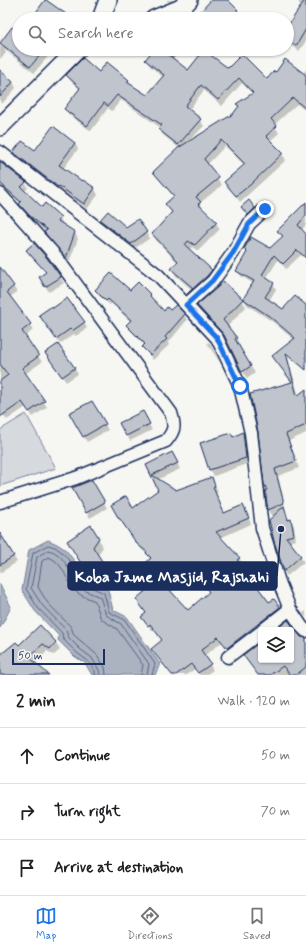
<!DOCTYPE html>
<meta charset="utf-8">
<style>
:root{--surface:#fff;--page:#f2f2f2;--text:#202124;--muted:#757577;--line:#e0e0e0;--accent:#1a73e8}
body{margin:0;font-family:Mynerve,sans-serif;background:var(--page);color:var(--text)}
.controls{position:absolute;right:12px;bottom:12px;display:grid;overflow:hidden;border-radius:4px;box-shadow:0 1px 3px #0004}
.controls button{width:36px;height:36px;display:grid;place-items:center;padding:0;border:0;border-bottom:1px solid var(--line);background:var(--surface);color:var(--text);font:20px sans-serif}
.scale{position:absolute;left:12px;bottom:10px;width:93px;box-sizing:border-box;padding-left:4px;border:2px solid #1b2f5e;border-top:0;font-size:11px;line-height:14px;white-space:nowrap;color:#1b2f5e;-webkit-text-stroke:3px #f6f6f2;paint-order:stroke}
.stop{position:absolute;width:12px;height:12px;margin:-9px;border:3px solid #1a73e8;border-radius:50%;background:#fff}
.stop.end{background:#1a73e8;border-color:#fff;box-shadow:0 1px 4px #0008}
.list{margin:0;padding:0;list-style:none}
h2{display:flex;justify-content:space-between;align-items:center;height:52px;margin:0;padding:0 16px;font-size:17px}
h2 small{font-size:13px;font-weight:400;color:var(--muted)}
.list li{display:grid;grid-template-columns:26px 1fr auto;gap:12px;align-items:center;box-sizing:border-box;height:56px;padding:0 16px;border-top:1px solid var(--line)}
.list b{display:block;font-size:15px;white-space:nowrap}
.list em{font-size:13px;font-style:normal;color:var(--muted)}
.icon{flex:none;width:22px;height:22px;fill:none;stroke:currentColor;stroke-width:2;stroke-linecap:round;stroke-linejoin:round}
.map{position:relative;flex:none;width:306px;height:675px;overflow:hidden}
.search{position:absolute;background:var(--surface);box-shadow:0 1px 3px #0004;left:12px;right:12px;top:12px;height:44px;display:flex;align-items:center;gap:10px;box-sizing:border-box;padding:0 14px;border-radius:22px;color:var(--muted);font-size:15px}
.sheet{height:220px;background:var(--surface)}
nav{display:flex;justify-content:space-around;align-items:center;box-sizing:border-box;height:56px;border-top:1px solid var(--line);background:var(--surface);font-size:11px;color:var(--muted)}
nav a{display:grid;justify-items:center;gap:2px}
nav .on{color:var(--accent)}
.map>svg:first-child{display:block}
.green{fill:#d6d9dd;stroke:#78849e}
.water{fill:#abb2c0;stroke:#717e99}
.shadow{fill:#0003;fill-rule:evenodd}
.lines{fill:none;stroke-linecap:round;stroke-linejoin:round}
.shore{stroke:#556385;stroke-width:1}
.building{fill:#c0c4cd;stroke:#1b2f5e;fill-rule:evenodd}
.street-casing{stroke:#1b2f5e;stroke-width:15}
.secondary-casing{stroke:#1b2f5e;stroke-width:20}
.street{stroke:#f6f6f2;stroke-width:12}
.secondary{stroke:#f6f6f2;stroke-width:17}
.route{stroke:#1a73e8;stroke-width:5}
.leader{fill:none;stroke:#1b2f5e;stroke-width:1.5}
.callout-dot{fill:#1b2f5e;stroke:#f6f6f2;stroke-width:1.5}
.callout{fill:#1b2f5e;stroke:#1b2f5e;stroke-width:1.5}
.callout-label{font-size:16px;text-anchor:middle;font-weight:bold;fill:#fff}
</style>
<div class="map">
<svg width="306" height="675" viewBox="0 0 306 675">
<rect width="100%" height="100%" fill="#f6f6f2"/>
<filter id="ink" filterUnits="userSpaceOnUse"><feTurbulence type="fractalNoise" baseFrequency=".025" numOctaves="2"/><feDisplacementMap in="SourceGraphic" scale="8" xChannelSelector="R" yChannelSelector="G"/><feConvolveMatrix kernelMatrix="1 2 1 2 8 2 1 2 1" color-interpolation-filters="sRGB"/></filter>
<g filter="url(#ink)">
<!-- green -->
<path class="green" d="M 26,414 L 56,468 L 0,486 L 0,430 Z"/>
<!-- water -->
<path class="water" d="M 48,540 L 57,544 L 66,550 L 75,562 L 86,581 L 108,590 L 113,610 L 127,617 L 160,664 L 155,675 L 92,675 L 85,663 L 74,656 L 58,640 L 59,636 L 35,611 L 22,590 L 29,550 Z
M 0,584 L 11,607 L 0,628 Z"/>
<!-- shadow -->
<path class="shadow" d="M 166,0 L 180,0 L 175,7 Z
M 213,0 L 226,0 L 237,10 L 240,16 L 237,19 L 207,19 L 202,11 Z
M 299,0 L 306,0 L 306,41 L 299,51 L 287,43 L 287,29 L 301,7 L 298,1 Z
M 19,30 L 19,49 L 63,49 L 57,57 L 51,53 L 34,73 L 4,49 L 6,53 L 0,59 L 0,45 L 3,47 L 1,43 L 17,32 Z
M 155,49 L 181,49 L 173,60 L 188,72 L 228,70 L 267,80 L 303,74 L 306,69 L 306,111 L 297,104 L 274,125 L 279,133 L 270,141 L 282,154 L 286,160 L 240,202 L 225,182 L 245,166 L 225,146 L 207,165 L 222,185 L 200,203 L 203,208 L 203,209 L 216,223 L 220,229 L 198,251 L 192,247 L 189,250 L 211,271 L 214,277 L 191,300 L 188,295 L 192,290 L 176,276 L 173,270 L 178,263 L 156,240 L 153,234 L 173,214 L 166,204 L 174,197 L 158,178 L 154,172 L 179,148 L 163,135 L 160,129 L 161,128 L 121,100 L 112,111 L 108,108 L 91,131 L 69,115 L 66,109 L 80,89 L 71,81 L 67,75 L 99,73 L 128,80 L 132,86 L 147,97 L 163,77 L 150,66 L 146,60 ZM 242,83 L 253,94 L 237,104 L 239,107 L 233,114 L 189,141 L 204,126 L 200,120 L 189,110 L 204,90 L 222,106 Z
M 0,71 L 13,82 L 16,88 L 2,104 L 0,102 Z
M 75,143 L 78,149 L 63,169 L 82,183 L 84,181 L 95,189 L 98,195 L 87,209 L 62,191 L 61,192 L 17,158 L 14,153 L 35,152 Z
M 0,163 L 25,182 L 28,188 L 24,192 L 42,208 L 60,218 L 63,224 L 62,225 L 75,233 L 78,239 L 69,262 L 49,238 L 46,232 L 34,222 L 24,210 L 21,204 L 0,186 Z
M 254,209 L 258,214 L 252,220 L 246,212 Z
M 306,212 L 306,225 L 301,231 L 306,236 L 306,259 L 301,255 L 286,269 L 278,260 L 266,279 L 273,284 L 276,289 L 269,301 L 283,310 L 306,309 L 306,350 L 273,322 L 247,305 L 244,299 L 254,284 L 241,276 L 237,271 L 247,254 L 245,249 L 270,249 L 283,237 L 279,231 Z
M 101,220 L 126,228 L 137,220 L 150,238 L 134,249 L 104,226 Z
M 27,250 L 46,258 L 64,283 L 49,292 L 40,277 L 47,273 L 30,256 Z
M 5,275 L 17,292 L 10,297 L 33,330 L 25,337 L 42,362 L 25,374 L 47,407 L 33,417 L 26,407 L 7,420 L 0,411 L 0,279 Z
M 96,290 L 130,292 L 150,295 L 154,301 L 164,312 L 171,312 L 184,315 L 187,320 L 168,343 L 169,345 L 153,360 L 143,347 L 145,346 L 130,330 L 127,325 L 131,322 L 111,303 L 110,305 L 99,296 Z
M 242,300 L 246,307 L 227,327 L 236,338 L 240,346 L 238,347 L 255,373 L 247,379 L 227,340 L 202,313 L 198,306 Z
M 53,309 L 84,322 L 87,328 L 76,336 L 74,334 L 60,344 L 44,321 Z
M 209,342 L 213,349 L 220,363 L 207,343 Z
M 58,345 L 78,374 L 66,382 L 50,359 Z
M 284,348 L 287,355 L 299,396 L 306,390 L 306,433 L 289,441 L 299,468 L 278,476 L 286,511 L 289,520 L 290,520 L 294,526 L 296,540 L 289,542 L 304,562 L 287,576 L 284,571 L 275,540 L 273,518 L 268,510 L 266,491 L 268,491 L 292,383 L 273,356 Z
M 92,402 L 108,430 L 87,442 L 70,413 Z
M 142,412 L 152,430 L 130,441 L 121,423 Z
M 243,433 L 246,438 L 249,463 L 214,476 L 210,470 L 201,444 L 233,438 Z
M 175,459 L 180,469 L 157,480 L 176,492 L 212,479 L 215,484 L 218,492 L 216,493 L 224,514 L 246,511 L 251,524 L 220,538 L 239,558 L 243,564 L 240,566 L 269,604 L 274,600 L 283,613 L 231,653 L 222,642 L 204,656 L 213,670 L 206,675 L 200,675 L 195,669 L 186,675 L 172,675 L 162,641 L 154,629 L 152,631 L 146,622 L 147,614 L 137,600 L 155,584 L 142,568 L 150,560 L 148,555 L 142,550 L 124,524 L 123,524 L 112,505 L 133,510 L 159,490 L 147,465 ZM 194,569 L 210,592 L 188,612 L 171,592 Z
M 92,481 L 107,508 L 90,518 L 73,488 Z
M 1,537 L 17,562 L 0,573 L 0,538 Z
M 98,538 L 103,547 L 97,556 L 110,578 L 97,587 L 73,549 Z
M 306,611 L 306,618 L 303,613 Z
M 288,621 L 300,637 L 306,639 L 306,675 L 258,675 L 244,655 L 261,642 L 261,660 L 291,660 L 291,630 L 277,630 Z
M 40,626 L 56,643 L 60,650 L 54,655 L 47,651 L 34,663 L 47,675 L 0,675 L 0,656 L 19,646 Z"/>
<g class="lines">
<!-- shore -->
<path class="shore" d="M 95,675 L 95,671 L 88,661 L 77,653 L 63,639 L 62,633 L 38,608 L 26,589 L 33,553 L 48,545 L 55,547 L 63,553 L 72,564 L 84,584 L 104,593 L 109,612 L 125,620 L 155,664 L 152,675
M 100,675 L 99,670 L 92,658 L 80,649 L 68,637 L 66,630 L 42,605 L 31,588 L 37,557 L 48,550 C 67,554 69,576 80,587 C 85,592 94,594 100,597 L 106,615 L 121,624 L 149,664 L 147,675
M 106,675 L 105,667 L 97,655 L 74,635 L 71,627 L 47,602 L 38,587 L 42,561 L 48,557 C 63,561 66,581 75,591 C 80,596 89,598 95,601 L 101,619 L 117,629 L 143,665 L 141,675"/>
</g>
<!-- building -->
<path class="building" d="M 45,0 L 46,0 L 73,19 L 31,19 Z
M 211,0 L 228,0 L 238,10 L 228,19 L 209,19 L 201,11 Z
M 305,0 L 306,0 L 306,29 L 296,46 L 287,40 L 287,27 Z
M 12,27 L 19,32 L 19,49 L 45,49 L 30,67 L 0,43 Z
M 154,49 L 161,49 L 188,70 L 204,50 L 228,68 L 242,54 L 267,79 L 274,71 L 276,72 L 285,59 L 306,75 L 306,109 L 293,98 L 271,119 L 277,126 L 266,136 L 283,153 L 250,185 L 236,196 L 224,182 L 245,164 L 221,140 L 204,159 L 219,178 L 196,197 L 201,202 L 198,204 L 217,222 L 195,245 L 188,241 L 185,245 L 212,270 L 207,276 L 187,294 L 193,288 L 171,269 L 178,261 L 152,234 L 172,212 L 165,204 L 174,196 L 153,172 L 178,148 L 233,114 L 239,106 L 236,104 L 253,93 L 239,78 L 218,100 L 201,85 L 185,106 L 201,119 L 178,145 L 158,129 L 162,125 L 117,95 L 108,106 L 104,103 L 87,126 L 64,109 L 80,88 L 66,75 L 83,58 L 99,72 L 107,62 L 129,80 L 127,82 L 147,95 L 164,75 L 145,60 Z
M 0,70 L 13,82 L 0,97 Z
M 53,126 L 75,143 L 59,165 L 82,181 L 83,180 L 95,188 L 84,204 L 59,186 L 58,187 L 13,152 L 22,141 L 35,150 Z
M 0,162 L 26,182 L 21,187 L 42,207 L 45,203 L 61,217 L 58,221 L 75,232 L 66,258 L 44,232 L 47,230 L 30,216 L 19,204 L 21,202 L 0,183 Z
M 249,200 L 255,208 L 248,215 L 241,207 Z
M 306,202 L 306,215 L 298,225 L 306,234 L 306,258 L 297,250 L 283,264 L 274,255 L 262,275 L 274,283 L 265,297 L 283,309 L 295,296 L 306,305 L 306,370 L 286,353 L 297,396 L 306,389 L 306,425 L 286,434 L 296,461 L 275,469 L 284,503 L 268,510 L 265,490 L 267,490 L 264,484 L 258,432 L 250,394 L 292,382 L 272,356 L 295,338 L 269,316 L 243,299 L 254,281 L 236,271 L 247,252 L 244,249 L 251,237 L 270,248 L 283,236 L 277,231 Z
M 108,211 L 126,227 L 138,219 L 147,232 L 131,244 L 100,220 Z
M 34,243 L 47,258 L 61,277 L 45,287 L 39,277 L 46,272 L 26,250 Z
M 0,267 L 14,286 L 7,292 L 31,324 L 22,331 L 39,356 L 22,368 L 45,401 L 29,412 L 22,402 L 0,417 L 0,381 L 8,375 L 0,364 Z
M 111,273 L 130,290 L 138,282 L 151,295 L 150,296 L 164,311 L 167,307 L 170,310 L 176,305 L 185,314 L 165,337 L 167,339 L 150,355 L 142,347 L 145,344 L 126,325 L 131,320 L 108,299 L 106,301 L 95,290 Z
M 223,281 L 243,299 L 223,320 L 237,338 L 235,339 L 251,366 L 242,372 L 224,335 L 197,305 L 218,287 Z
M 67,298 L 85,322 L 72,331 L 70,329 L 56,339 L 39,315 L 52,306 L 53,308 Z
M 58,344 L 75,368 L 62,377 L 45,353 Z
M 92,401 L 106,424 L 83,437 L 69,413 Z
M 143,411 L 150,424 L 126,436 L 119,423 Z
M 243,432 L 246,458 L 209,470 L 200,443 L 231,433 L 233,437 Z
M 172,452 L 178,463 L 152,475 L 176,490 L 212,477 L 215,486 L 213,487 L 224,513 L 243,505 L 249,518 L 216,532 L 240,558 L 237,560 L 269,602 L 274,599 L 280,607 L 227,648 L 218,637 L 201,650 L 211,664 L 198,673 L 191,664 L 176,675 L 172,675 L 151,649 L 162,640 L 150,624 L 148,626 L 141,617 L 146,613 L 136,599 L 155,583 L 141,567 L 151,558 L 146,553 L 147,552 L 137,544 L 120,519 L 119,519 L 111,505 L 126,496 L 133,508 L 158,490 L 146,465 ZM 190,564 L 209,592 L 188,610 L 167,587 Z
M 92,480 L 105,502 L 86,513 L 72,488 Z
M 284,506 L 288,520 L 291,519 L 294,535 L 286,537 L 301,556 L 284,571 L 274,541 L 269,520 Z
M 91,525 L 99,538 L 93,547 L 107,569 L 91,579 L 67,541 Z
M 0,533 L 14,556 L 0,565 Z
M 288,620 L 297,632 L 301,637 L 306,638 L 306,667 L 296,675 L 290,675 L 283,666 L 270,675 L 258,675 L 243,655 L 261,641 L 261,660 L 291,660 L 291,630 L 275,630 Z
M 40,625 L 56,642 L 50,649 L 43,644 L 29,657 L 49,675 L 0,675 L 0,655 L 16,642 L 19,645 Z"/>
<g class="lines">
<!-- street casing -->
<g class="street-casing">
<path id="street" d="M 0,152 L 158,275 L 217,338 L 240,386 L 251,433 L 262,528 L 279,582 L 290,609 L 302,627 L 306,631
M 0,194 L 53,253 L 171,413 C 175,426 175,430 166,441 L 76,478 L 0,502
M 186,305 L 213,281 L 233,253 L 249,224 L 265,209
M 263,630 L 290,609
M 228,657 L 261,632"/>
</g>
<!-- secondary casing -->
<g class="secondary-casing">
<path id="secondary" d="M 101,19 L 108,0
M 154,19 L 181,8 L 189,0
M 0,127 L 78,49"/>
</g>
<!-- street -->
<use href="#street" class="street"/>
<!-- secondary -->
<use href="#secondary" class="secondary"/>
</g>
</g>
<g class="lines" filter="url(#ink)">
<!-- route -->
<path class="route" d="M 240,386 L 217,338 L 186,305 L 212,281 L 233,253 L 249,224 L 265,209"/>
</g>
<!-- callouts -->
<path class="leader" d="M281 529L277 576"/>
<circle class="callout-dot" cx="281" cy="529" r="4"/>
<rect class="callout" x="68" y="562" width="209" height="28" rx="4"/>
<g class="callout-label">
<text x="172" y="582">Koba Jame Masjid, Rajshahi</text>
</g>
</svg>
<div class="controls">
<button><svg class="icon" aria-label="layers" viewBox="0 0 24 24"><path d="M12 4l9 5-9 5-9-5zM3 14l9 5 9-5"/></svg></button>
</div>
<div class="scale">50 m</div>
<div class="stop" style="left:240px;top:386px"></div>
<div class="stop end" style="left:265px;top:209px"></div>
<div class="search"><svg class="icon" aria-label="search" viewBox="0 0 24 24"><circle cx="10" cy="10" r="6"/><path d="M15 15l6 6"/></svg>Search here</div>
</div>
<section class="sheet">
<h2>2 min<small>Walk · 120 m</small></h2>
<ul class="list">
<li><svg class="icon" aria-label="ahead" viewBox="0 0 24 24"><path d="M12 20V5M6 11l6-6 6 6"/></svg><div><b>Continue</b></div><em>50 m</em></li>
<li><svg class="icon" aria-label="right" viewBox="0 0 24 24"><path d="M7 20v-9h11M14 6l5 5-5 5"/></svg><div><b>Turn right</b></div><em>70 m</em></li>
<li><svg class="icon" aria-label="arrive" viewBox="0 0 24 24"><path d="M6 21V4h12l-3 4 3 4H6"/></svg><div><b>Arrive at destination</b></div></li>
</ul>
</section>
<nav>
<a class="on"><svg class="icon" aria-label="map" viewBox="0 0 24 24"><path d="M3 6l6-2 6 2 6-2v14l-6 2-6-2-6 2zM9 4v14M15 6v14"/></svg>Map</a>
<a><svg class="icon" aria-label="directions" viewBox="0 0 24 24"><path d="M12 3l9 9-9 9-9-9zM9 14v-3h6M13 9l2 2-2 2"/></svg>Directions</a>
<a><svg class="icon" aria-label="saved" viewBox="0 0 24 24"><path d="M7 4h10v16l-5-4-5 4z"/></svg>Saved</a>
</nav>
